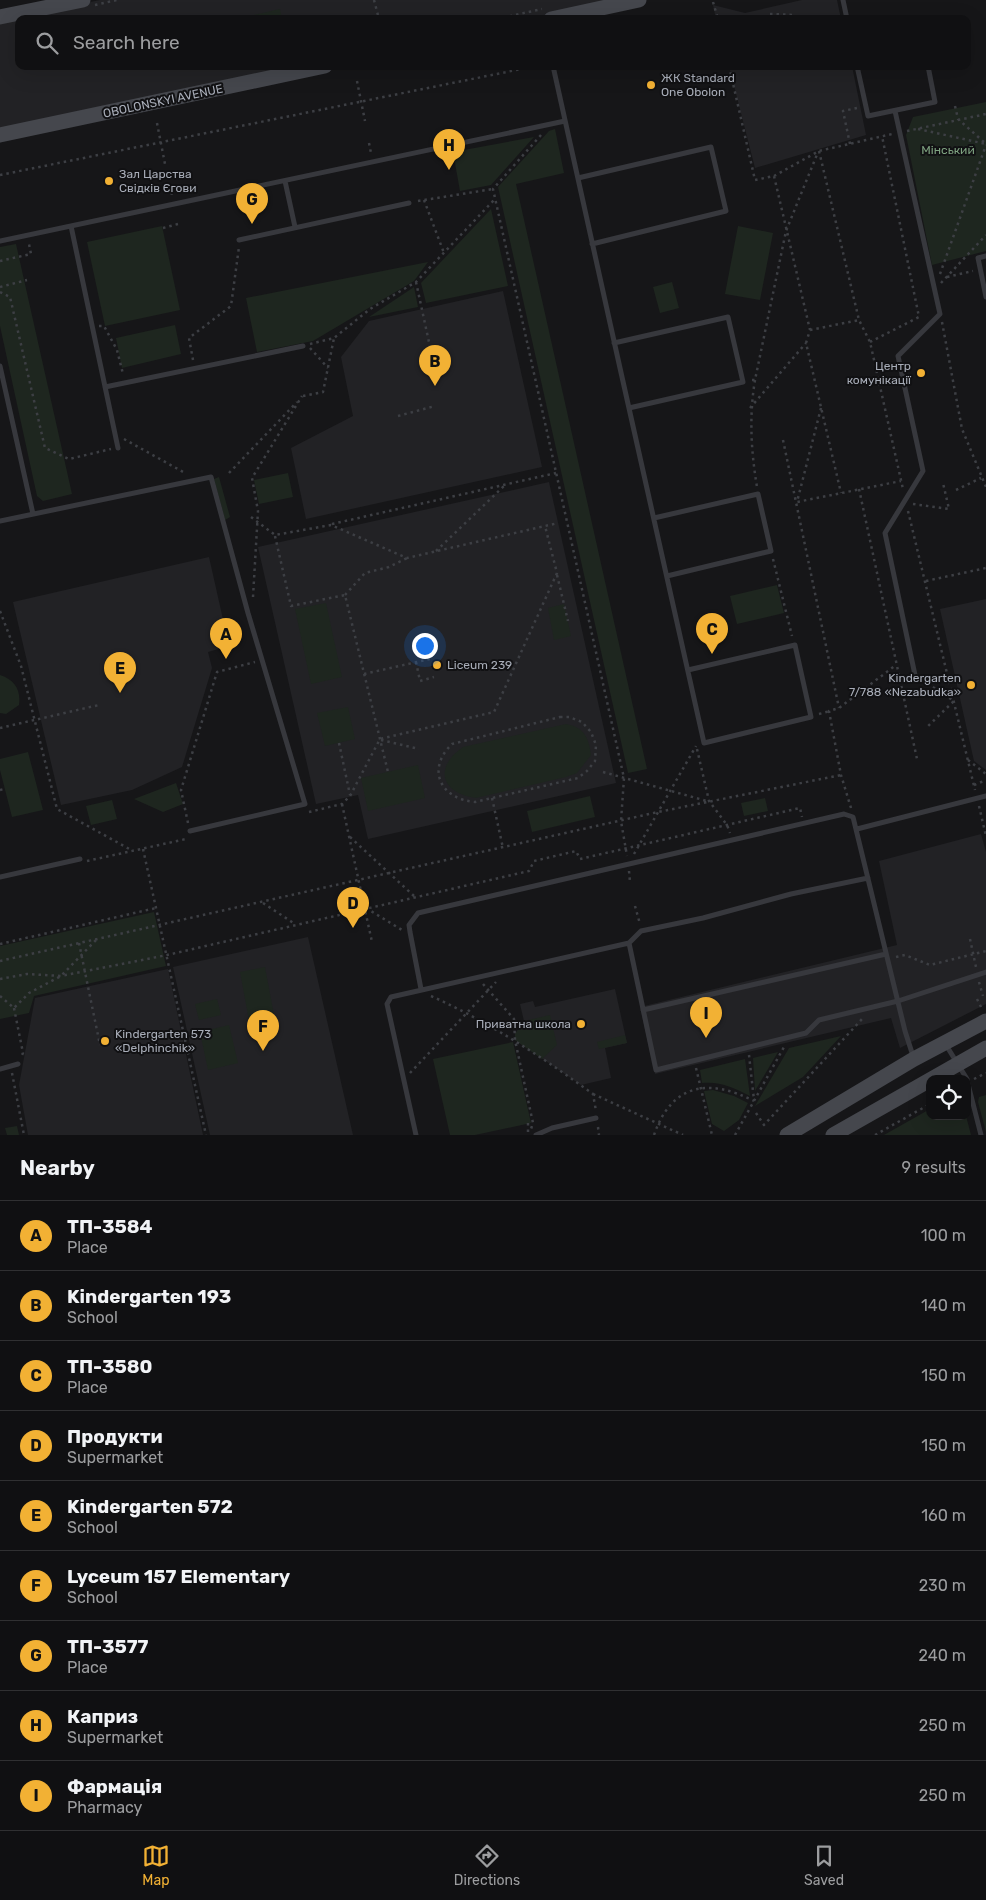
<!DOCTYPE html>
<meta charset="utf-8">
<style>
:root{--surface:#101012;--page:#19191b;--text:#f1f3f6;--muted:#9c9d9f;--line:#303032;--accent:#f2b134}
body{margin:0;font-family:Rubik,sans-serif;background:var(--page);color:var(--text)}
.controls{position:absolute;right:15px;bottom:15px;display:grid;overflow:hidden;border-radius:10px;box-shadow:0 5px 20px #0002}
.controls button{width:45px;height:45px;display:grid;place-items:center;padding:0;border:0;border-bottom:1px solid var(--line);background:var(--surface);color:var(--text);font:25px sans-serif}
.you{position:absolute;left:424px;top:645px;width:18px;height:18px;margin:-12px;border:4px solid #fff;border-radius:50%;background:#1a73e8;box-shadow:0 0 0 8px #1a73e833}
.badge{display:grid;place-items:center;width:32px;height:32px;border-radius:50%;background:var(--accent);color:#111;font-size:16px;font-weight:700}
.pin{position:absolute;translate:-50% -41px;filter:drop-shadow(0 1px 2px #0008)}
.pin::after{content:'';position:absolute;top:26px;width:18px;height:15px;background:inherit;clip-path:polygon(0 0,100% 0,50% 100%)}
.list{margin:0;padding:0;list-style:none}
h2{display:flex;justify-content:space-between;align-items:center;height:65px;margin:0;padding:0 20px;font-size:21px}
h2 small{font-size:16px;font-weight:400;color:var(--muted)}
.list li{display:grid;grid-template-columns:32px 1fr auto;gap:15px;align-items:center;box-sizing:border-box;height:70px;padding:0 20px;border-top:1px solid var(--line)}
.list b{display:block;font-size:19px;white-space:nowrap}
.list p{margin:0;font-size:16px;white-space:nowrap;color:var(--muted)}
.list em{font-size:16px;font-style:normal;color:var(--muted)}
.icon{flex:none;width:28px;height:28px;fill:none;stroke:currentColor;stroke-width:2;stroke-linecap:round;stroke-linejoin:round}
.map{position:relative;flex:none;width:986px;height:1135px;overflow:hidden}
.search{position:absolute;background:var(--surface);box-shadow:0 5px 20px #0002;left:15px;right:15px;top:15px;height:55px;display:flex;align-items:center;gap:12px;box-sizing:border-box;padding:0 18px;border-radius:10px;color:var(--muted);font-size:19px}
.sheet{height:695px;background:var(--surface)}
nav{display:flex;justify-content:space-around;align-items:center;box-sizing:border-box;height:70px;border-top:1px solid var(--line);background:var(--surface);font-size:14px;color:var(--muted)}
nav a{display:grid;justify-items:center;gap:2px}
nav .on{color:var(--accent)}
.map>svg:first-child{display:block}
.built{fill:#222225}
.green{fill:#1e261f}
.lines{fill:none;stroke-linecap:round;stroke-linejoin:round}
.path{stroke:#3d3f44;stroke-width:2.5;stroke-dasharray:2.5 4;stroke-linecap:butt}
.lane{stroke:#37383d;stroke-width:5}
.secondary{stroke:#45474d;stroke-width:15}
.poi-dot{fill:#f2b134;stroke:#111113;stroke-width:2}
.labels{text-anchor:middle;stroke-width:4;stroke-linejoin:round;paint-order:stroke}
.poi-label{font-size:12px;fill:#a8adb8;stroke:#111113;text-anchor:start}
.street-label{font-size:12px;fill:#a8adb8;stroke:#111113}
.park-label{font-size:12px;fill:#7fa381;stroke:#111113}
</style>
<div class="map">
<svg width="986" height="1135" viewBox="0 0 986 1135">
<rect width="100%" height="100%" fill="#161618"/>
<!-- built -->
<path class="built" d="M 100,0 L 623,0 L 534,19 L 19,19 L 19,66 L 309,66 L 0,131 L 0,21 Z
M 802,0 L 837,0 L 841,19 L 716,19 L 713,5 L 745,13 Z
M 729,66 L 852,66 L 866,135 L 755,168 Z
M 503,291 L 542,467 L 306,519 L 291,448 L 353,416 L 341,357 L 369,321 Z
M 549,482 L 616,783 L 368,839 L 358,795 L 316,804 L 258,547 Z
M 209,557 L 229,646 L 208,652 L 212,668 L 182,767 L 132,790 L 61,805 L 13,602 Z
M 986,599 L 986,770 L 974,761 L 940,609 Z
M 981,834 L 986,852 L 986,1004 L 900,1048 L 891,1018 L 655,1074 L 640,1007 L 897,945 L 879,861 Z
M 308,937 L 353,1135 L 210,1135 L 173,967 Z
M 168,969 L 203,1135 L 28,1135 L 19,1085 L 35,998 Z
M 615,989 L 627,1043 L 605,1048 L 611,1078 L 581,1085 L 515,1040 L 515,1034 L 524,1021 L 520,1004 L 533,1001 L 535,1007 Z"/>
<!-- green -->
<path class="green" d="M 280,9 L 282,19 L 236,19 Z
M 986,102 L 986,251 L 932,265 L 906,135 L 913,117 Z
M 555,129 L 564,173 L 516,184 L 647,769 L 628,773 L 498,187 L 549,131 Z
M 534,137 L 491,185 L 460,191 L 453,152 Z
M 491,209 L 508,286 L 426,303 L 421,283 Z
M 162,226 L 180,310 L 105,326 L 87,242 Z
M 738,226 L 773,233 L 760,300 L 725,294 Z
M 16,244 L 72,494 L 43,501 L 37,496 L 0,326 L 0,247 Z
M 428,262 L 414,281 L 313,341 L 257,352 L 246,298 Z
M 672,282 L 679,308 L 660,313 L 653,287 Z
M 414,287 L 418,307 L 369,317 Z
M 175,325 L 181,354 L 122,368 L 116,338 Z
M 288,473 L 293,497 L 259,504 L 254,480 Z
M 219,477 L 230,517 L 225,520 L 214,479 Z
M 777,585 L 784,613 L 737,624 L 730,596 Z
M 326,603 L 342,677 L 311,684 L 295,609 Z
M 564,604 L 571,636 L 554,640 L 548,608 Z
M 0,675 C 15,680 21,690 19,705 L 6,714 L 0,713 Z
M 348,707 L 355,739 L 325,746 L 317,713 Z
M 566,724 C 584,727 589,738 591,755 L 577,773 L 566,777 L 476,798 C 440,793 434,767 463,747 Z
M 28,752 L 43,810 L 12,817 L 0,770 L 0,759 Z
M 418,765 L 425,798 L 368,811 L 361,778 Z
M 176,783 L 183,804 L 163,812 L 134,799 Z
M 590,796 L 595,817 L 532,832 L 527,811 Z
M 765,798 L 768,811 L 744,816 L 741,803 Z
M 112,800 L 117,819 L 91,825 L 86,806 Z
M 154,912 L 166,966 L 34,996 L 29,1013 L 0,1019 L 0,946 Z
M 265,967 L 276,1026 L 251,1031 L 240,972 Z
M 217,999 L 221,1015 L 199,1020 L 195,1004 Z
M 550,1015 L 557,1045 L 542,1059 L 515,1040 L 515,1034 L 524,1021 Z
M 229,1025 L 238,1063 L 208,1070 L 200,1032 Z
M 625,1035 L 627,1043 L 599,1049 L 597,1042 Z
M 841,1036 L 803,1077 L 755,1106 L 789,1048 Z
M 513,1042 L 531,1123 L 475,1135 L 450,1135 L 433,1059 Z
M 778,1052 L 755,1091 L 753,1058 Z
M 745,1059 L 750,1096 C 735,1088 719,1081 702,1083 L 700,1070 Z
M 713,1090 L 734,1096 L 748,1103 L 739,1120 L 724,1131 L 712,1124 L 704,1091 Z
M 986,1095 L 986,1132 L 978,1102 L 979,1097 Z
M 930,1109 L 930,1116 L 966,1116 L 971,1135 L 884,1135 Z
M 17,1126 L 19,1135 L 7,1135 L 5,1128 Z"/>
<g class="lines">
<!-- path -->
<path class="path" d="M 374,0 L 379,19
M 713,2 L 718,19
M 95,5 L 117,0
M 770,14 L 795,15 L 796,19
M 497,19 L 542,9
M 729,66 L 755,180 L 774,176 L 810,330 L 806,343 L 841,493
M 357,81 L 365,121
M 955,106 L 958,119 L 985,143
M 157,123 L 165,164
M 918,129 L 986,144
M 907,131 L 986,114
M 541,135 L 493,189 L 624,778 L 621,821 L 627,856
M 369,143 L 371,153
M 850,144 L 843,111 L 857,108 L 856,105
M 819,151 L 859,320 L 870,342 L 903,489
M 0,175 L 536,66
M 774,176 L 819,151 L 892,134
M 170,186 L 172,195
M 424,200 L 444,253
M 418,201 L 493,189
M 163,228 L 178,224
M 0,261 L 31,254 L 29,244
M 940,274 L 986,145
M 947,277 L 973,271
M 416,282 L 432,356
M 941,283 L 986,235
M 0,287 L 27,280
M 0,292 L 10,297 L 45,448 L 69,459 L 111,449
M 942,322 L 962,429 L 986,487
M 99,326 L 104,326 L 117,350 L 123,374
M 810,330 L 859,320
M 870,342 L 919,317 L 882,136
M 310,344 L 334,338 L 370,309 L 416,282 L 495,199
M 310,348 L 328,368
M 193,360 L 189,338 L 231,306 L 239,247
M 752,380 L 755,380 L 786,231 L 818,152
M 755,380 C 749,416 751,451 757,487
M 303,396 L 323,392 L 334,338
M 750,408 L 806,343
M 821,408 L 797,502 L 901,481
M 398,416 L 435,406
M 124,439 L 185,473
M 783,440 L 839,708
M 229,473 L 297,402
M 859,489 L 917,759
M 956,490 L 981,478
M 913,504 L 949,509 L 943,483
M 908,511 L 975,790
M 251,517 L 275,535 L 331,525 L 407,558 L 558,523
M 332,524 L 556,473
M 275,536 L 291,606 L 345,595 L 388,772
M 436,551 L 504,486
M 773,559 L 792,636
M 557,575 L 568,621
M 926,581 L 986,568
M 345,595 L 365,573 L 389,567 L 407,558
M 253,597 L 258,511 L 252,478 L 302,396
M 0,611 L 21,666 L 57,809 L 133,851
M 416,662 L 420,681 L 434,677
M 364,674 L 430,659
M 922,680 L 954,701 L 927,727
M 819,714 L 830,711
M 560,717 L 569,717 L 582,722 L 591,732 L 596,745 L 595,761 L 587,771 L 578,778 L 475,802 C 440,799 426,769 452,744 Z
M 0,728 L 99,705
M 381,740 L 419,749
M 339,743 L 350,795
M 697,749 L 709,801 L 727,825 L 730,833
M 968,760 L 986,774
M 603,772 L 707,801
M 974,785 L 986,780
M 0,790 L 4,789
M 492,798 L 503,848
M 342,804 L 372,942
M 979,806 L 986,836
M 851,808 L 841,775 L 829,711 L 839,708 L 896,665
M 309,812 L 342,804 L 350,796 L 380,739 L 494,712 L 557,573 L 545,526
M 188,823 L 181,790 L 217,672 L 255,662
M 350,837 L 414,896
M 143,849 L 206,1135
M 634,854 L 696,746
M 87,861 L 186,839
M 629,871 L 630,882
M 263,903 L 295,924
M 635,906 L 640,924
M 366,908 L 402,930
M 970,939 L 976,967
M 79,943 L 100,1045
M 0,944 L 156,908
M 896,957 L 905,955 L 930,965 L 986,951
M 0,961 L 658,812 L 841,775
M 0,979 L 27,974 L 61,976 L 167,955 L 529,871 L 534,861 L 576,851 L 580,859 L 800,808 L 802,817
M 979,982 L 983,996
M 483,984 L 514,1019 L 515,1040 L 533,1123 L 531,1129
M 0,996 L 14,1008 L 29,993 L 61,976 L 96,940
M 431,996 C 489,1022 542,1057 593,1094 L 596,1111
M 977,999 L 982,1009
M 14,1008 L 23,1053 L 21,1057
M 749,1055 L 754,1100
M 696,1068 L 712,1135
M 12,1073 L 24,1135
M 410,1073 L 496,982
M 974,1079 L 986,1073
M 593,1094 L 683,1135
M 756,1113 L 764,1125 L 862,1019
M 598,1127 L 599,1135
M 528,1132 L 528,1123
M 654,1135 C 672,1083 709,1078 754,1101
M 735,1135 L 784,1047
M 875,1135 L 930,1104"/>
<!-- lane -->
<path class="lane" d="M 843,0 L 847,19
M 553,66 C 603,292 653,517 704,743 L 811,717 L 795,645 L 688,670
M 857,66 L 868,116 L 935,102 L 928,66
M 895,111 L 940,314 L 898,356 L 923,471 L 885,533 L 915,675
M 578,178 L 711,147 L 726,211 L 592,244
M 285,181 L 295,227
M 71,226 L 118,448
M 239,240 L 409,203
M 0,241 L 565,121
M 986,256 L 978,258 L 986,297
M 614,343 L 728,317 L 743,382 L 629,408
M 0,366 L 33,514
M 105,387 L 303,346
M 654,518 L 758,494 L 771,551 L 667,576
M 0,521 L 211,477 L 248,613 L 305,804 L 190,831
M 857,829 L 986,796
M 0,877 L 80,859
M 629,943 L 656,1070 L 806,1033 L 819,1020 L 898,1001 L 986,972
M 421,989 L 410,932 L 409,925 L 418,913 L 844,814 L 853,817 L 905,1031 L 913,1056
M 643,1010 L 886,954
M 946,1045 L 967,1079
M 0,1069 L 18,1064
M 967,1080 L 981,1135
M 416,1135 L 387,1004 L 391,997 L 629,943 L 641,931 L 703,918 L 791,894 L 868,878
M 536,1135 L 552,1128 L 596,1118"/>
<!-- secondary -->
<path class="secondary" d="M 0,17 L 83,0
M 551,19 L 639,0
M 0,135 L 325,66
M 787,1135 L 914,1059 L 986,1021
M 833,1135 L 986,1048"/>
</g>
<!-- markers -->
<g class="poi-dot">
<circle cx="651" cy="85" r="5"/>
<circle cx="109" cy="181" r="5"/>
<circle cx="921" cy="373" r="5"/>
<circle cx="437" cy="665" r="5"/>
<circle cx="971" cy="685" r="5"/>
<circle cx="581" cy="1024" r="5"/>
<circle cx="105" cy="1041" r="5"/>
</g>
<g class="labels">
<!-- poi labels -->
<g class="poi-label">
<text x="661" y="82">ЖК Standard<tspan x="661" dy="14">One Obolon</tspan></text>
<text x="119" y="178">Зал Царства<tspan x="119" dy="14">Свідків Єгови</tspan></text>
<text x="911" y="370" text-anchor="end">Центр<tspan x="911" dy="14">комунікації</tspan></text>
<text x="447" y="669">Liceum 239</text>
<text x="961" y="682" text-anchor="end">Kindergarten<tspan x="961" dy="14">7/788 «Nezabudka»</tspan></text>
<text x="571" y="1028" text-anchor="end">Приватна школа</text>
<text x="115" y="1038">Kindergarten 573<tspan x="115" dy="14">«Delphinchik»</tspan></text>
</g>
<!-- street labels -->
<g class="street-label">
<text transform="translate(163 101) rotate(-12)" y="4">OBOLONSKYI AVENUE</text>
</g>
<!-- park labels -->
<g class="park-label">
<text x="948" y="154">Мінський</text>
</g>
</g>
</svg>
<div class="controls">
<button><svg class="icon" aria-label="locate" viewBox="0 0 24 24"><circle cx="12" cy="12" r="6"/><path d="M12 2v4M12 18v4M2 12h4M18 12h4"/></svg></button>
</div>
<div class="you"></div>
<div class="pin badge" style="left:226px;top:659px">A</div>
<div class="pin badge" style="left:435px;top:386px">B</div>
<div class="pin badge" style="left:712px;top:654px">C</div>
<div class="pin badge" style="left:353px;top:928px">D</div>
<div class="pin badge" style="left:120px;top:693px">E</div>
<div class="pin badge" style="left:263px;top:1051px">F</div>
<div class="pin badge" style="left:252px;top:224px">G</div>
<div class="pin badge" style="left:449px;top:170px">H</div>
<div class="pin badge" style="left:706px;top:1038px">I</div>
<div class="search"><svg class="icon" aria-label="search" viewBox="0 0 24 24"><circle cx="10" cy="10" r="6"/><path d="M15 15l6 6"/></svg>Search here</div>
</div>
<section class="sheet">
<h2>Nearby<small>9 results</small></h2>
<ul class="list">
<li><span class="badge">A</span><div><b>ТП-3584</b><p>Place</p></div><em>100 m</em></li>
<li><span class="badge">B</span><div><b>Kindergarten 193</b><p>School</p></div><em>140 m</em></li>
<li><span class="badge">C</span><div><b>ТП-3580</b><p>Place</p></div><em>150 m</em></li>
<li><span class="badge">D</span><div><b>Продукти</b><p>Supermarket</p></div><em>150 m</em></li>
<li><span class="badge">E</span><div><b>Kindergarten 572</b><p>School</p></div><em>160 m</em></li>
<li><span class="badge">F</span><div><b>Lyceum 157 Elementary</b><p>School</p></div><em>230 m</em></li>
<li><span class="badge">G</span><div><b>ТП-3577</b><p>Place</p></div><em>240 m</em></li>
<li><span class="badge">H</span><div><b>Каприз</b><p>Supermarket</p></div><em>250 m</em></li>
<li><span class="badge">I</span><div><b>Фармація</b><p>Pharmacy</p></div><em>250 m</em></li>
</ul>
</section>
<nav>
<a class="on"><svg class="icon" aria-label="map" viewBox="0 0 24 24"><path d="M3 6l6-2 6 2 6-2v14l-6 2-6-2-6 2zM9 4v14M15 6v14"/></svg>Map</a>
<a><svg class="icon" aria-label="directions" viewBox="0 0 24 24"><path d="M12 3l9 9-9 9-9-9zM9 14v-3h6M13 9l2 2-2 2"/></svg>Directions</a>
<a><svg class="icon" aria-label="saved" viewBox="0 0 24 24"><path d="M7 4h10v16l-5-4-5 4z"/></svg>Saved</a>
</nav>
